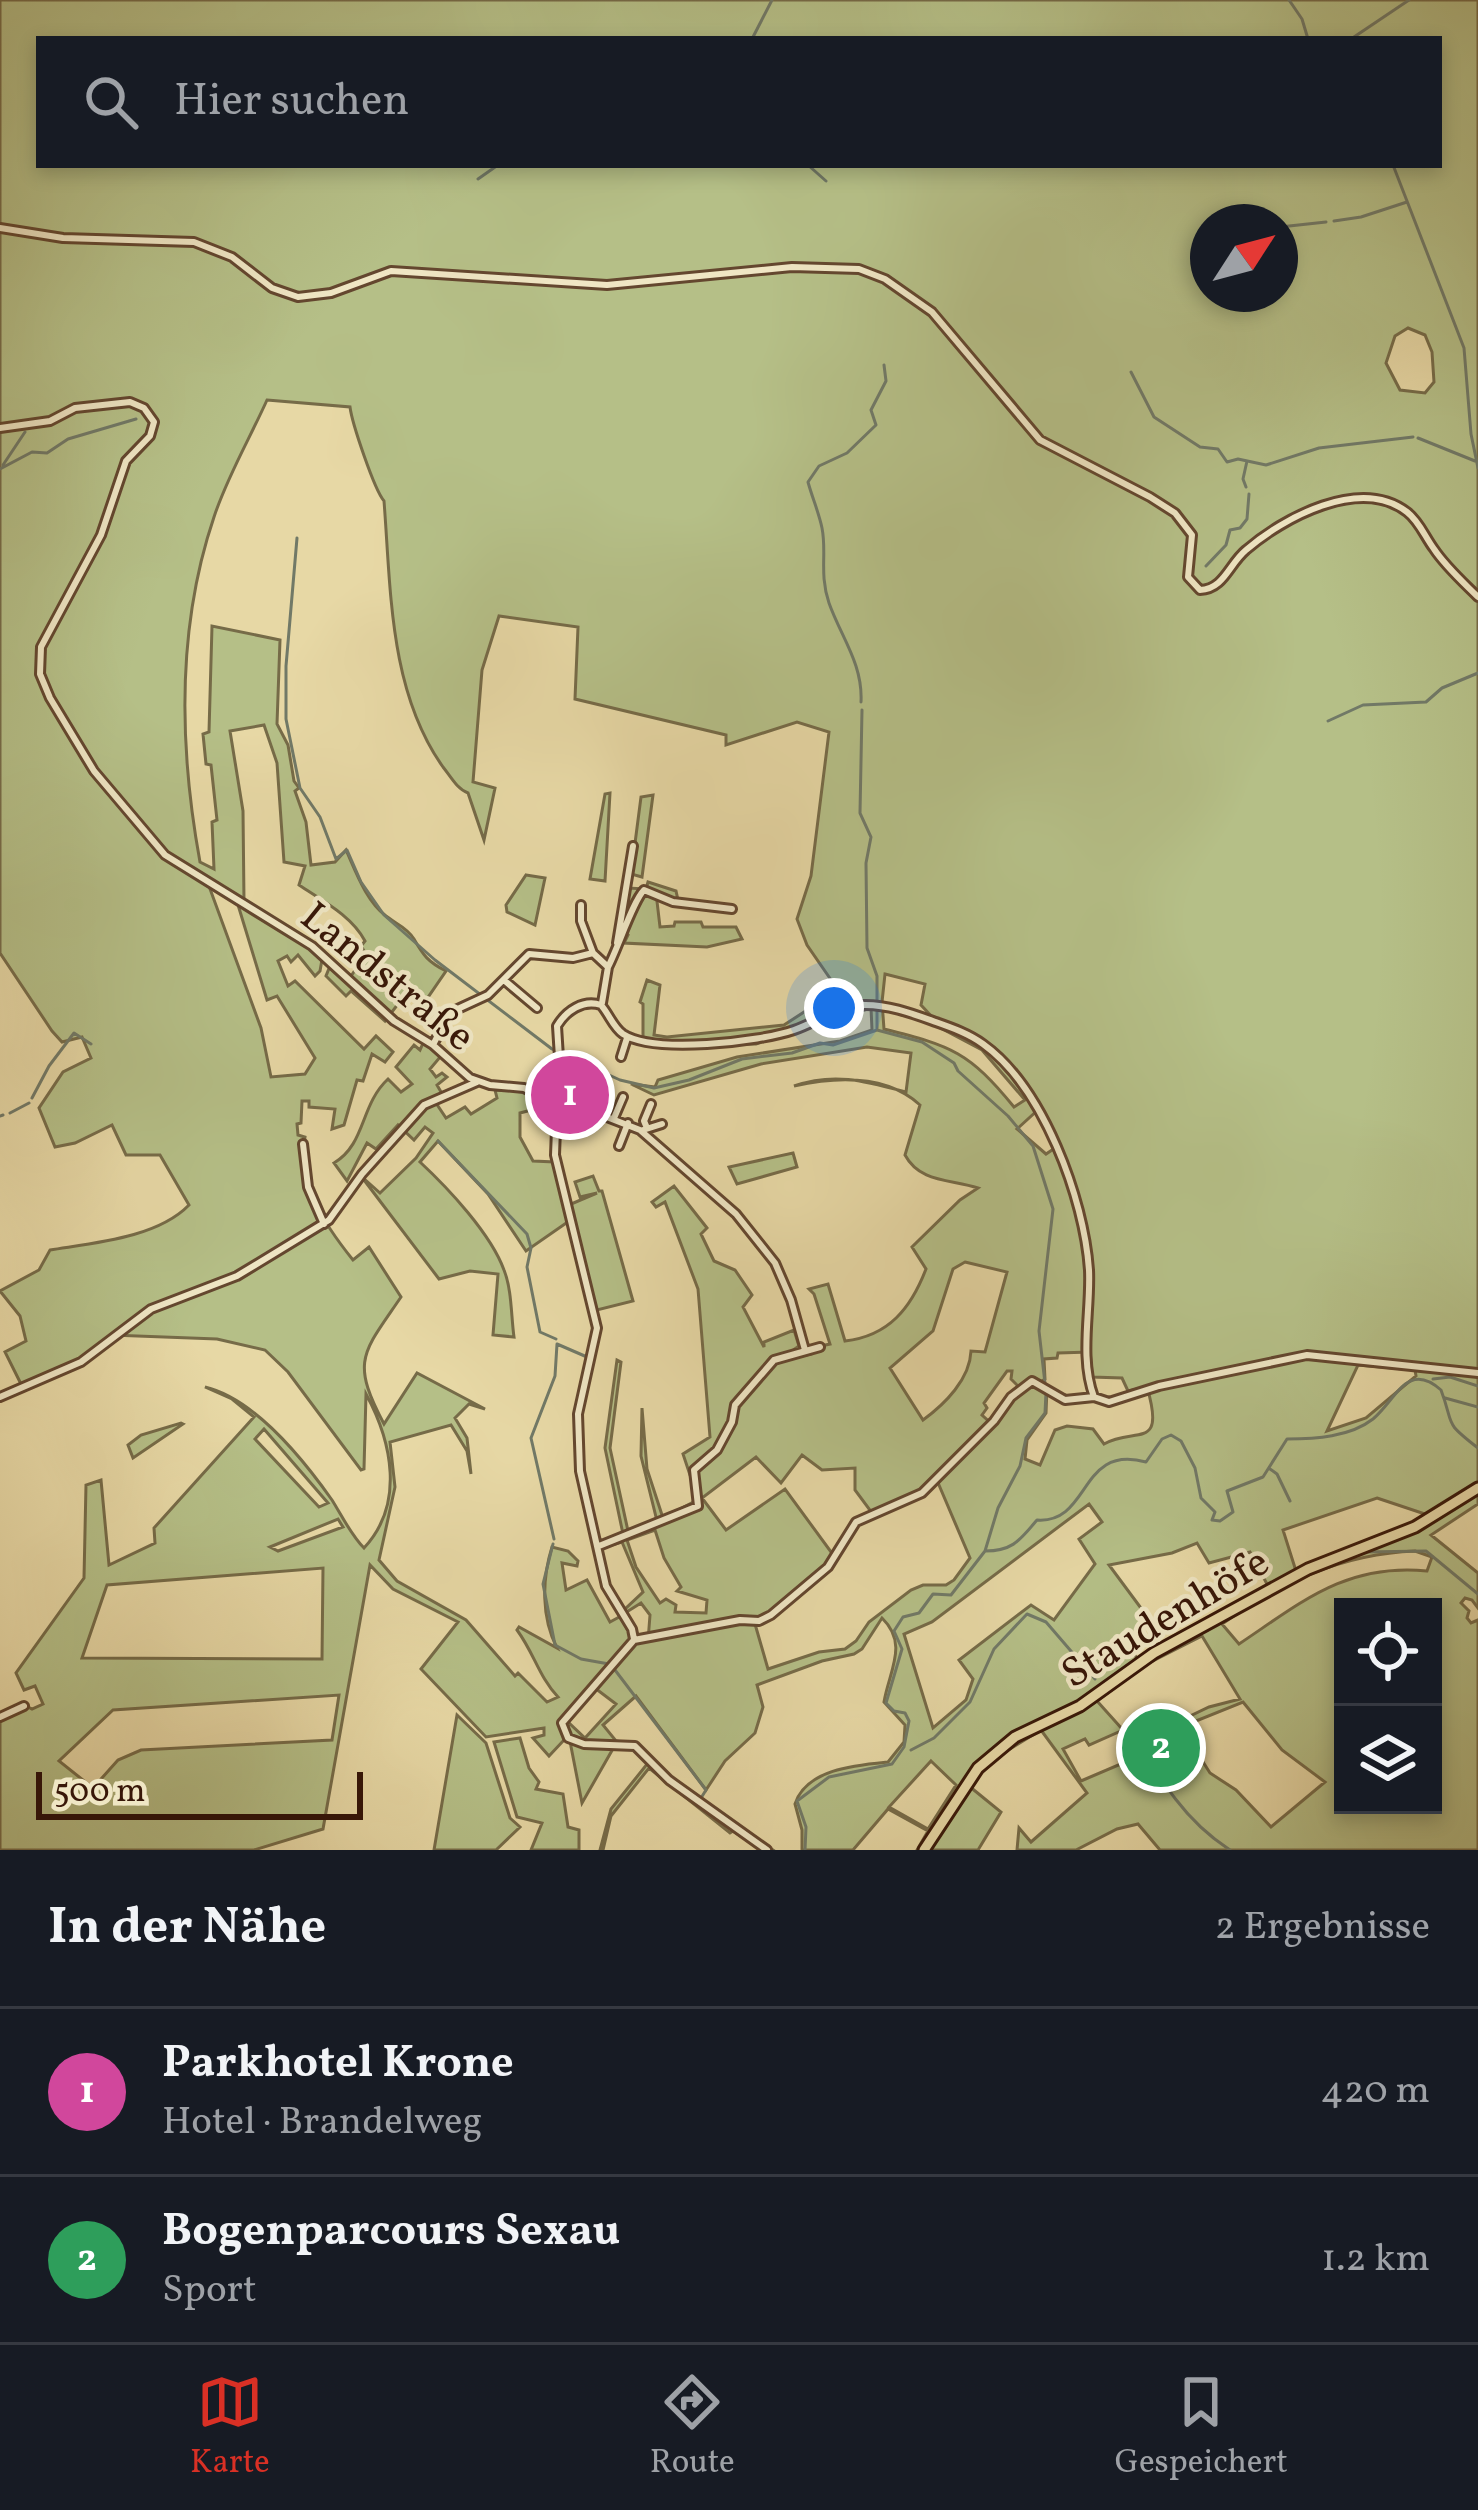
<!DOCTYPE html>
<html lang="de">
<meta charset="utf-8">
<style>
:root{--surface:#171b24;--page:#20242c;--text:#f1f3f6;--muted:#9ea1a6;--line:#363941;--accent:#d93025}
body{margin:0;font-family:Vollkorn,serif;background:var(--page);color:var(--text)}
.controls{position:absolute;right:36px;bottom:36px;display:grid;overflow:hidden;border-radius:0px;box-shadow:0 6px 18px #0003}
.controls button{width:108px;height:108px;display:grid;place-items:center;padding:0;border:0;border-bottom:3px solid var(--line);background:var(--surface);color:var(--text);font:60px sans-serif}
.compass{position:absolute;left:1190px;top:204px;width:108px;height:108px;border-radius:50%;background:var(--surface);box-shadow:0 6px 18px #0003;rotate:54deg}
.scale{position:absolute;left:36px;bottom:30px;width:327px;box-sizing:border-box;padding-left:12px;border:6px solid #381708;border-top:0;font-size:33px;line-height:42px;white-space:nowrap;color:#381708;-webkit-text-stroke:9px #efe6c4;paint-order:stroke}
.you{position:absolute;left:834px;top:1008px;width:42px;height:42px;margin:-30px;border:9px solid #fff;border-radius:50%;background:#1a73e8;box-shadow:0 0 0 18px #1a73e833}
.badge{display:grid;place-items:center;width:78px;height:78px;border-radius:50%;background:var(--accent);color:#fff;font-size:39px;font-weight:700}
.pin{position:absolute;translate:-50% -50%;border:6px solid #fff;box-shadow:0 3px 12px #0006}
.list{margin:0;padding:0;list-style:none}
h2{display:flex;justify-content:space-between;align-items:center;height:156px;margin:0;padding:0 48px;font-size:51px}
h2 small{font-size:39px;font-weight:400;color:var(--muted)}
.list li{display:grid;grid-template-columns:78px 1fr auto;gap:36px;align-items:center;box-sizing:border-box;height:168px;padding:0 48px;border-top:3px solid var(--line)}
.list b{display:block;font-size:45px;white-space:nowrap}
.list p{margin:0;font-size:39px;white-space:nowrap;color:var(--muted)}
.list em{font-size:39px;font-style:normal;color:var(--muted)}
.icon{flex:none;width:66px;height:66px;fill:none;stroke:currentColor;stroke-width:2;stroke-linecap:round;stroke-linejoin:round}
.map{position:relative;flex:none;width:1478px;height:1850px;overflow:hidden}
.search{position:absolute;background:var(--surface);box-shadow:0 6px 18px #0003;left:36px;right:36px;top:36px;height:132px;display:flex;align-items:center;gap:30px;box-sizing:border-box;padding:0 42px;border-radius:0px;color:var(--muted);font-size:45px}
.sheet{height:492px;background:var(--surface)}
nav{display:flex;justify-content:space-around;align-items:center;box-sizing:border-box;height:168px;border-top:3px solid var(--line);background:var(--surface);font-size:33px;color:var(--muted)}
nav a{display:grid;justify-items:center;gap:6px}
nav .on{color:var(--accent)}
.map>svg:first-child{display:block}
.green{fill:#b5bf87;stroke:#766b48;stroke-width:3;fill-rule:evenodd}
.lines{fill:none;stroke-linecap:round;stroke-linejoin:round}
.stream{stroke:#717967;stroke-width:3}
.minor-casing{stroke:#64472f;stroke-width:12}
.major-casing{stroke:#381708;stroke-width:15}
.minor{stroke:#efe6c4;stroke-width:6}
.major{stroke:#e7d8a5;stroke-width:9}
.labels{text-anchor:middle;stroke-width:9;stroke-linejoin:round;paint-order:stroke}
.street-label{font-size:42px;fill:#381708;stroke:#efe6c4}
</style>
<div class="map">
<svg width="1478" height="1850" viewBox="0 0 1478 1850">
<rect width="100%" height="100%" fill="#e7d8a5"/>
<filter id="stains"><feTurbulence type="fractalNoise" baseFrequency=".00167" numOctaves="4"/><feColorMatrix values="0 0 0 0 .2 0 0 0 0 .09 0 0 0 0 .02 0 0 0 .5 -.17"/></filter>
<radialGradient id="worn" r=".72"><stop offset=".6" stop-color="#630" stop-opacity="0"/><stop offset="1" stop-color="#630" stop-opacity=".3"/></radialGradient>
<!-- green -->
<path class="green" d="M 0,0 L 1478,0 L 1478,1504 L 1431,1535 L 1478,1573 L 1478,1608 L 1472,1600 L 1465,1598 L 1461,1603 L 1469,1611 L 1467,1618 L 1471,1623 L 1478,1620 L 1478,1850 L 1160,1850 L 1138,1824 L 1117,1829 L 1076,1850 L 1017,1850 L 1019,1828 L 1031,1842 L 1087,1793 L 1041,1730 L 997,1757 L 969,1786 L 1001,1812 L 978,1850 L 917,1850 L 928,1831 L 888,1809 L 853,1850 L 802,1850 L 802,1830 L 795,1804 C 806,1769 857,1765 888,1762 L 904,1742 L 905,1725 L 884,1702 C 889,1671 909,1644 882,1618 L 862,1649 L 854,1654 L 822,1661 L 757,1685 L 763,1707 L 755,1733 L 725,1761 L 706,1790 L 636,1696 L 603,1725 L 616,1741 L 637,1745 L 666,1775 L 773,1850 L 762,1850 L 733,1831 L 730,1833 L 649,1768 L 611,1816 L 603,1850 L 600,1850 L 611,1809 L 648,1763 L 634,1750 L 614,1747 L 582,1803 L 567,1726 L 570,1724 L 585,1738 L 616,1704 L 591,1685 L 559,1722 L 565,1739 L 549,1756 L 533,1738 L 544,1735 L 544,1728 L 486,1737 L 421,1669 L 458,1622 L 393,1589 L 370,1565 L 323,1829 L 254,1850 L 0,1850 L 0,1716 L 24,1705 L 32,1709 L 43,1704 L 35,1686 L 24,1690 L 16,1673 L 84,1578 L 86,1485 L 101,1480 L 109,1565 L 155,1543 L 154,1528 L 254,1417 L 232,1399 L 205,1387 C 255,1399 303,1459 332,1500 C 342,1516 351,1535 364,1548 C 405,1504 392,1442 366,1394 L 364,1469 L 361,1470 L 288,1372 L 265,1350 L 217,1339 L 111,1335 L 78,1360 L 21,1384 L 5,1352 L 26,1341 L 20,1316 L 0,1291 L 39,1270 L 50,1250 C 93,1243 157,1238 189,1205 L 160,1155 L 126,1155 L 112,1125 L 75,1143 L 55,1147 L 39,1108 L 63,1072 L 91,1058 L 82,1037 L 62,1042 L 52,1031 L 0,953 ZM 39,39 L 1439,39 L 1439,165 L 39,165 ZM 1208,222 L 1280,222 L 1280,294 L 1208,294 ZM 1408,328 L 1425,335 L 1432,352 L 1434,382 L 1425,393 L 1400,390 L 1386,363 L 1395,336 ZM 267,400 L 350,407 C 352,423 374,489 384,501 C 391,590 389,691 443,767 C 451,777 457,789 468,793 L 484,840 L 495,788 L 473,782 L 482,670 L 499,616 L 578,627 L 575,699 L 726,735 L 726,745 L 797,722 L 829,732 L 811,876 L 797,919 L 807,945 L 838,990 L 784,1025 L 667,1037 L 654,1035 L 660,985 L 647,980 L 640,1002 L 643,1004 L 643,1039 L 647,1046 L 756,1044 L 871,1008 L 872,1030 L 840,1041 L 737,1057 L 658,1080 L 655,1087 L 631,1084 L 654,1095 L 761,1064 L 867,1047 L 911,1053 L 906,1092 C 865,1081 834,1072 794,1086 C 835,1077 886,1074 920,1105 L 905,1155 C 920,1183 951,1179 978,1188 L 960,1200 L 912,1247 L 926,1269 C 911,1308 889,1336 845,1341 L 828,1284 L 809,1289 L 814,1294 L 830,1344 L 811,1348 L 811,1354 L 778,1361 L 799,1346 L 794,1330 L 764,1342 L 764,1347 L 743,1307 L 752,1295 L 735,1270 L 714,1261 L 701,1234 L 707,1228 L 674,1186 L 652,1202 L 656,1207 L 665,1202 L 698,1289 L 710,1437 L 683,1454 L 690,1475 L 694,1476 L 699,1499 L 663,1518 L 647,1469 L 642,1408 L 641,1456 L 657,1521 L 628,1531 L 610,1448 L 621,1362 L 617,1360 L 605,1448 L 623,1534 L 601,1548 L 622,1542 L 643,1592 L 624,1610 L 625,1613 L 641,1603 L 650,1615 L 648,1641 L 634,1643 L 621,1616 L 610,1622 L 587,1580 L 566,1590 L 562,1563 L 577,1566 L 578,1561 L 568,1551 L 552,1547 C 542,1579 541,1617 557,1648 L 519,1627 L 517,1630 C 534,1653 539,1677 558,1697 L 547,1702 L 518,1673 L 515,1676 L 466,1620 L 397,1581 L 379,1560 L 395,1487 L 390,1442 L 451,1425 L 467,1451 L 471,1474 L 467,1438 L 455,1418 L 469,1404 L 485,1409 L 417,1373 L 384,1424 C 350,1360 363,1353 401,1297 L 369,1247 L 353,1260 C 324,1224 298,1185 305,1137 L 298,1135 L 297,1124 L 301,1123 L 302,1101 L 309,1101 L 309,1107 L 335,1109 L 332,1129 L 344,1125 L 357,1080 L 363,1081 L 372,1054 L 385,1062 L 393,1052 L 376,1036 L 364,1049 L 295,981 L 288,986 L 278,961 L 287,956 L 291,962 L 298,955 L 315,976 L 320,971 L 323,954 L 244,901 L 243,811 L 230,731 L 264,725 L 277,763 L 284,862 L 305,866 L 299,885 C 323,901 352,916 365,941 L 361,946 L 366,954 L 351,976 L 330,966 L 326,976 L 346,996 L 351,991 L 385,1021 L 408,991 L 424,1003 L 446,971 C 428,962 423,955 414,939 C 408,928 393,922 386,916 C 366,901 356,872 346,850 L 335,862 L 311,865 L 306,822 L 295,791 L 299,788 L 294,781 L 288,745 L 277,724 L 280,640 L 212,626 L 209,732 L 203,734 L 206,764 L 211,765 L 217,820 L 212,822 L 214,869 L 200,862 C 179,747 176,629 214,517 C 227,477 250,438 267,400 ZM 206,878 L 235,895 L 267,1000 L 277,996 L 315,1058 L 305,1074 L 271,1077 L 261,1028 ZM 885,974 L 925,984 L 921,1005 L 934,1019 L 933,1024 L 982,1050 L 1025,1100 L 1014,1107 C 969,1052 952,1046 884,1029 L 882,1002 ZM 1039,1109 L 1058,1146 L 1046,1154 L 1017,1129 ZM 965,1262 L 1007,1272 L 985,1352 L 971,1351 C 970,1379 945,1404 923,1420 L 890,1368 L 933,1331 L 953,1269 ZM 1090,1352 L 1092,1377 L 1122,1378 L 1128,1391 L 1147,1387 C 1166,1452 1135,1426 1104,1444 L 1093,1429 L 1067,1426 L 1055,1430 L 1040,1465 L 1025,1459 L 1027,1440 L 1046,1413 L 1047,1388 L 1039,1383 L 1045,1379 L 1044,1359 L 1057,1358 L 1058,1353 ZM 1358,1365 L 1415,1370 L 1416,1376 L 1366,1418 L 1327,1431 ZM 1007,1371 L 1012,1371 L 1011,1379 L 1021,1389 L 993,1425 L 982,1415 L 987,1408 L 984,1403 ZM 264,1429 L 328,1503 L 319,1507 L 255,1439 ZM 802,1455 L 822,1470 L 855,1468 L 855,1490 L 872,1513 L 932,1486 L 936,1478 L 970,1558 L 954,1580 L 946,1585 L 923,1585 L 911,1590 L 869,1622 L 856,1641 L 845,1649 L 819,1652 L 768,1669 L 755,1624 L 828,1569 L 834,1556 L 785,1489 L 726,1530 L 702,1498 L 756,1457 L 781,1483 ZM 1377,1498 L 1428,1515 L 1296,1578 L 1141,1663 L 1124,1642 L 1152,1623 L 1109,1565 L 1172,1553 L 1197,1543 L 1209,1563 L 1250,1552 L 1268,1586 L 1296,1571 L 1283,1530 ZM 1089,1504 L 1102,1522 L 1079,1539 L 1095,1564 L 1054,1620 L 1031,1605 L 959,1660 L 973,1679 L 966,1700 L 933,1728 L 904,1634 L 932,1622 ZM 338,1519 L 343,1527 L 278,1551 L 270,1547 ZM 655,1530 L 664,1558 L 681,1587 L 677,1591 L 707,1600 L 706,1613 L 675,1612 L 676,1605 L 666,1599 L 660,1603 L 636,1567 L 627,1540 ZM 1415,1551 L 1432,1557 L 1427,1571 C 1346,1563 1302,1602 1239,1644 L 1222,1624 C 1282,1582 1342,1554 1415,1551 ZM 323,1568 L 322,1659 L 82,1658 L 107,1585 ZM 1343,1607 L 1433,1607 L 1433,1805 L 1343,1805 ZM 1202,1636 L 1240,1699 L 1209,1707 L 1165,1728 L 1162,1720 L 1132,1738 L 1142,1755 L 1081,1781 L 1063,1749 L 1085,1739 L 1089,1745 L 1123,1730 L 1097,1701 L 1143,1666 ZM 339,1695 L 332,1740 L 141,1750 L 118,1760 L 93,1788 L 59,1761 L 113,1710 ZM 1243,1702 L 1282,1750 L 1325,1782 L 1271,1827 L 1236,1790 L 1210,1773 L 1181,1727 ZM 931,1761 L 956,1785 L 928,1829 L 889,1807 Z
M 610,793 L 605,881 L 590,879 L 605,794 Z
M 653,795 L 642,877 L 631,874 L 641,797 Z
M 526,875 L 545,878 L 535,925 L 507,912 L 506,905 Z
M 648,882 L 676,891 L 678,900 L 656,893 L 660,927 L 674,926 L 675,922 L 701,922 L 703,927 L 736,927 L 742,939 L 707,947 L 624,943 L 628,935 L 624,932 L 628,888 L 646,889 Z
M 424,1041 L 441,1056 L 430,1069 L 436,1077 L 442,1073 L 447,1077 L 437,1085 L 444,1097 L 434,1100 L 446,1118 L 465,1107 L 471,1114 L 497,1098 L 495,1090 L 522,1090 L 539,1099 L 539,1108 L 520,1113 L 520,1137 L 533,1161 L 555,1162 L 569,1205 L 597,1193 L 580,1197 L 575,1182 L 593,1176 L 599,1191 L 602,1191 L 633,1301 L 593,1311 L 572,1219 L 526,1251 L 488,1194 L 438,1141 L 420,1162 C 448,1188 491,1234 504,1270 C 512,1290 511,1316 514,1337 L 493,1335 L 498,1274 L 470,1271 L 439,1279 L 361,1176 L 380,1193 L 416,1158 L 433,1133 L 425,1127 L 414,1140 L 398,1125 L 376,1149 L 367,1143 L 347,1181 L 334,1163 C 366,1144 360,1105 388,1079 L 401,1092 L 412,1084 L 396,1067 L 414,1045 L 420,1050 Z
M 793,1153 L 797,1167 L 737,1184 L 729,1167 Z
M 181,1423 L 183,1424 L 133,1458 L 128,1445 L 141,1435 Z
M 457,1715 L 486,1743 L 510,1818 L 520,1827 L 496,1850 L 434,1850 Z
M 520,1738 L 529,1768 L 539,1782 L 536,1789 L 563,1794 L 568,1827 L 579,1830 L 579,1850 L 531,1850 L 542,1823 L 517,1817 L 494,1742 Z"/>
<g class="lines">
<!-- stream -->
<path class="stream" d="M 1289,0 L 1302,19 L 1308,39
M 752,39 L 772,0
M 1351,39 L 1409,0
M 808,165 L 826,181
M 1393,165 L 1464,348 L 1471,434 L 1478,468
M 478,179 L 498,165
M 1334,221 L 1361,217 L 1407,202
M 1280,227 L 1326,222
M 1131,372 L 1154,417 L 1200,447 L 1218,449 L 1227,462 L 1238,459 L 1266,465 L 1319,448 L 1413,437
M 1418,438 L 1475,461
M 3,465 L 25,432
M 0,469 L 32,452 L 47,453 L 68,439 L 136,419
M 1246,487 L 1243,479 L 1247,461
M 297,538 L 286,666 L 286,719 L 300,788 L 320,817 L 336,859 L 347,850 L 361,882 L 384,915 L 435,960 L 552,1049 L 620,1080 L 654,1088 L 689,1080 L 742,1059 L 792,1053 L 820,1043 L 833,1045 L 877,1030 L 922,1042 L 954,1063 L 958,1071 L 1008,1116 L 1033,1146 L 1053,1209 L 1039,1331 L 1046,1392 L 1045,1413 L 1026,1438 L 1020,1466 L 998,1508 L 985,1551
M 1206,566 L 1226,545 L 1230,530 L 1240,528 L 1247,519 L 1249,494
M 861,702 C 863,664 841,637 829,603 C 819,573 827,553 822,528 C 819,513 812,497 808,482 L 819,466 L 847,453 L 876,425 L 871,410 L 886,381 L 884,365
M 862,710 L 860,813 L 871,837 L 866,863 L 867,948 L 877,976 L 877,1002
M 1328,721 L 1363,705 L 1426,702 L 1442,688 L 1478,673
M 877,1009 L 877,1030
M 32,1098 L 49,1066 L 74,1033 L 91,1044
M 10,1113 L 29,1103
M 0,1116 L 3,1115
M 438,1141 L 527,1234 L 531,1248 L 527,1267 L 540,1332 L 556,1339
M 1433,1379 L 1450,1377 L 1478,1386
M 1445,1398 L 1478,1407
M 1270,1469 L 1277,1474 L 1290,1501
M 554,1539 L 531,1438 L 555,1376 L 557,1344 L 587,1357
M 553,1544 L 543,1584 L 555,1645 L 581,1659 L 609,1664
M 1364,1552 L 1426,1551 L 1478,1594
M 615,1670 L 706,1790 L 701,1798
M 1136,1736 C 1162,1782 1184,1820 1230,1850
M 911,1750 L 934,1738 L 970,1702 L 994,1649 L 1027,1614 L 1046,1622 L 1095,1679
M 805,1850 L 806,1827 L 797,1801 L 829,1777 L 892,1764 L 904,1747 L 909,1721 L 905,1713 L 894,1711 L 886,1703 L 902,1649 L 894,1631 L 903,1617 L 919,1613 L 933,1594 L 951,1595 L 985,1551 C 1013,1551 1020,1540 1037,1520 C 1091,1524 1079,1443 1146,1462 L 1162,1439 L 1171,1435 L 1181,1441 L 1195,1468 L 1201,1498 L 1215,1512 L 1212,1520 L 1220,1521 L 1233,1512 L 1227,1491 L 1263,1477 L 1287,1439 C 1315,1439 1350,1437 1373,1419 C 1396,1400 1407,1360 1441,1390 C 1455,1427 1442,1420 1478,1448"/>
<!-- minor casing -->
<g class="minor-casing">
<path id="minor" d="M 0,228 L 63,238 L 194,242 L 232,257 L 272,288 L 298,297 L 331,293 L 391,271 L 607,285 L 792,267 L 859,269 L 885,279 L 932,312 L 1040,440 L 1150,497 L 1175,513 L 1192,535 L 1188,577 L 1200,590 C 1224,589 1229,564 1246,550 C 1283,518 1360,476 1407,512 C 1419,521 1425,537 1434,549 C 1446,567 1463,582 1478,597
M 0,428 L 50,421 L 75,408 L 130,402 L 144,408 L 154,422 L 150,436 L 126,461 L 101,535 L 41,647 L 40,674 L 50,698 L 94,771 L 165,855 L 312,946 L 394,1021 L 433,1045 L 470,1078 L 490,1085 L 524,1088 L 549,1100 L 558,1098 L 640,1130 L 736,1214 L 775,1263 L 791,1300 L 805,1350
M 581,905 L 581,921 L 593,953
M 617,943 L 633,846
M 608,967 C 618,948 633,901 644,890 L 673,902 L 732,909
M 505,981 L 537,1008
M 601,1005 C 609,1014 613,1027 623,1034 C 654,1054 759,1042 794,1030 C 817,1022 837,1007 862,1005 C 886,1004 911,1013 933,1021 C 950,1027 968,1033 983,1044 C 1043,1087 1084,1198 1089,1270 C 1091,1311 1079,1357 1094,1397
M 601,1005 C 583,999 566,1011 557,1026 L 561,1089 L 557,1103 L 555,1155 L 597,1328 L 578,1414 L 580,1471 L 606,1586 L 632,1629 L 634,1639
M 433,1045 L 449,1013 L 488,995 L 529,954 L 573,958 L 593,953 L 608,967 L 602,1003
M 621,1057 L 627,1038
M 614,1118 L 623,1097
M 647,1128 L 644,1121 L 651,1104
M 643,1130 L 662,1124
M 303,1144 L 308,1187 L 324,1224
M 619,1146 L 628,1123
M 0,1397 L 81,1362 L 151,1309 L 237,1276 L 329,1220 L 362,1174 L 424,1105 L 477,1082
M 599,1546 L 698,1506 L 694,1470 L 717,1450 L 732,1422 L 735,1405 L 774,1360 L 820,1347
M 634,1640 L 740,1620 L 759,1621 L 771,1615 L 828,1567 L 856,1522 L 922,1493 L 994,1421 L 1011,1397 L 1032,1381 L 1065,1400 L 1094,1397 L 1109,1402 L 1159,1386 L 1307,1355 L 1478,1373
M 634,1640 L 562,1723 L 568,1738 L 584,1744 L 635,1746 L 669,1780 L 767,1850
M 0,1717 L 24,1706"/>
</g>
<!-- major casing -->
<g class="major-casing">
<path id="major" d="M 924,1850 L 978,1768 L 1015,1737 L 1080,1706 L 1154,1653 L 1308,1569 L 1415,1527 L 1478,1488"/>
</g>
<!-- minor -->
<use href="#minor" class="minor"/>
<!-- major -->
<use href="#major" class="major"/>
</g>
<g class="labels">
<!-- street labels -->
<g class="street-label">
<text transform="translate(389 975) rotate(39)" y="15">Landstraße</text>
<text transform="translate(1164 1616) rotate(-31)" y="15">Staudenhöfe</text>
</g>
</g>
<rect width="100%" height="100%" filter="url(#stains)"/>
<rect width="100%" height="100%" fill="url(#worn)"/>
</svg>
<div class="controls">
<button><svg class="icon" aria-label="locate" viewBox="0 0 24 24"><circle cx="12" cy="12" r="6"/><path d="M12 2v4M12 18v4M2 12h4M18 12h4"/></svg></button>
<button><svg class="icon" aria-label="layers" viewBox="0 0 24 24"><path d="M12 4l9 5-9 5-9-5zM3 14l9 5 9-5"/></svg></button>
</div>
<svg class="compass" viewBox="-18 -18 36 36"><path d="M0-13l5 13h-10z" fill="#e53935"/><path d="M0 13l5-13h-10z" fill="#9ea1a6"/></svg>
<div class="scale">500 m</div>
<div class="you"></div>
<div class="pin badge" style="left:570px;top:1095px;background:#d1479c">1</div>
<div class="pin badge" style="left:1161px;top:1748px;background:#2e9e5b">2</div>
<div class="search"><svg class="icon" aria-label="search" viewBox="0 0 24 24"><circle cx="10" cy="10" r="6"/><path d="M15 15l6 6"/></svg>Hier suchen</div>
</div>
<section class="sheet">
<h2>In der Nähe<small>2 Ergebnisse</small></h2>
<ul class="list">
<li><span class="badge" style="background:#d1479c">1</span><div><b>Parkhotel Krone</b><p>Hotel · Brandelweg</p></div><em>420 m</em></li>
<li><span class="badge" style="background:#2e9e5b">2</span><div><b>Bogenparcours Sexau</b><p>Sport</p></div><em>1.2 km</em></li>
</ul>
</section>
<nav>
<a class="on"><svg class="icon" aria-label="map" viewBox="0 0 24 24"><path d="M3 6l6-2 6 2 6-2v14l-6 2-6-2-6 2zM9 4v14M15 6v14"/></svg>Karte</a>
<a><svg class="icon" aria-label="directions" viewBox="0 0 24 24"><path d="M12 3l9 9-9 9-9-9zM9 14v-3h6M13 9l2 2-2 2"/></svg>Route</a>
<a><svg class="icon" aria-label="saved" viewBox="0 0 24 24"><path d="M7 4h10v16l-5-4-5 4z"/></svg>Gespeichert</a>
</nav>
